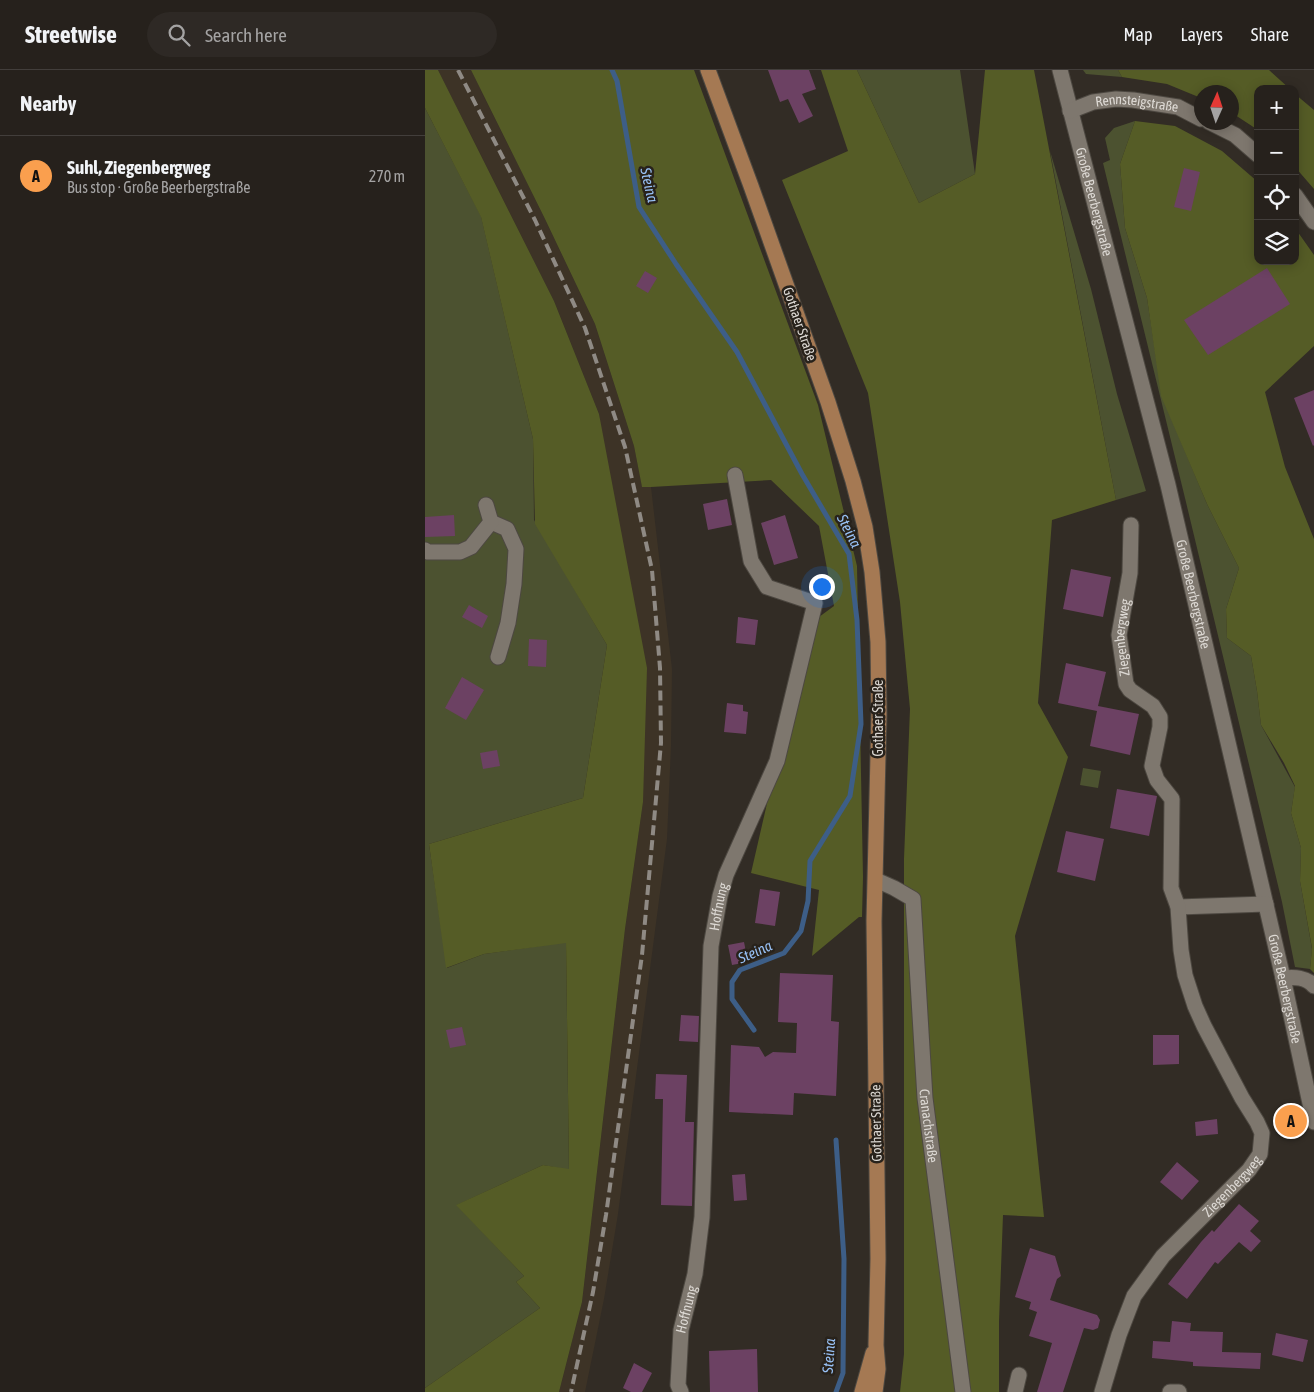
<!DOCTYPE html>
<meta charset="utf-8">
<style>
:root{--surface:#26211c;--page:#2e2925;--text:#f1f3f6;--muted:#a4a3a3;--line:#423e3b;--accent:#fa9f4e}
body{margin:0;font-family:"Asap Condensed",sans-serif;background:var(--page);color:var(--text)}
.controls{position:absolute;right:15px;top:15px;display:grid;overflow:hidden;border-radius:10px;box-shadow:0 2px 12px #0003}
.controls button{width:45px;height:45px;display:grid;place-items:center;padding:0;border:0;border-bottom:1px solid var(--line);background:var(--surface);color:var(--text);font:25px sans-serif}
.compass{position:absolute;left:769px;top:15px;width:45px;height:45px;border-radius:50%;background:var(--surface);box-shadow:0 2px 12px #0003;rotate:3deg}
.you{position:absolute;left:396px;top:516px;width:18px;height:18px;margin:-12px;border:4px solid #fff;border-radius:50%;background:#1a73e8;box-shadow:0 0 0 8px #1a73e833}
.badge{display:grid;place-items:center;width:32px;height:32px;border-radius:50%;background:var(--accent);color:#111;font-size:16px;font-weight:700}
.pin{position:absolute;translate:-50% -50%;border:2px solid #fff;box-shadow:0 1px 5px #0006}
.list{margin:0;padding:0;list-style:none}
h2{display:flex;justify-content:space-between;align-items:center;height:65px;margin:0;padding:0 20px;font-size:21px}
h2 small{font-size:16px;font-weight:400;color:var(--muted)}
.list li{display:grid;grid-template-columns:32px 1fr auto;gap:15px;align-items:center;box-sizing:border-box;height:80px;padding:0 20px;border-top:1px solid var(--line)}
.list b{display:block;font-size:19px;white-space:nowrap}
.list p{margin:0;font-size:16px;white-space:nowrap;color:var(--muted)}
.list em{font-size:16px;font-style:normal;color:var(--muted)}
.icon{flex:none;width:28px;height:28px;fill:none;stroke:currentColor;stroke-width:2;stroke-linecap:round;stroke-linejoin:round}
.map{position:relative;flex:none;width:889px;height:1322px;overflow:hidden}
header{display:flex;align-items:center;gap:30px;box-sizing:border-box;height:70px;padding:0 25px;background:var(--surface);border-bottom:1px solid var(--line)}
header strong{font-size:24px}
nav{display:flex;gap:28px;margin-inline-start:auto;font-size:18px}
.search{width:350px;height:45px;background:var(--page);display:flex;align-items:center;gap:12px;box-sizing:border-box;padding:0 18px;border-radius:28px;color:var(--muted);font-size:19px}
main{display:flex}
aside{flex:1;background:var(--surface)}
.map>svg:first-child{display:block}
.built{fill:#3d3326}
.green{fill:#4c5230}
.forest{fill:#555c26}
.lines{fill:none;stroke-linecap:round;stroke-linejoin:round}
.stream{stroke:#3d5e87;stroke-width:5}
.building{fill:#6c4163}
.minor-casing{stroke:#4d4841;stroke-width:17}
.major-casing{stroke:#4d4841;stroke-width:17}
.minor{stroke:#7e776e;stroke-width:15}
.major{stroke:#a57953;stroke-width:15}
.rail{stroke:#8f8a84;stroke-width:4;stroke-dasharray:10 5;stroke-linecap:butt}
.labels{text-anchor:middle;stroke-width:5;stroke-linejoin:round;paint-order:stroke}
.street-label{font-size:14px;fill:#ddd9d4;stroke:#28221b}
.water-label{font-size:15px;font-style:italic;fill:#98c1f5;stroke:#28221b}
</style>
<header>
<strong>Streetwise</strong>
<div class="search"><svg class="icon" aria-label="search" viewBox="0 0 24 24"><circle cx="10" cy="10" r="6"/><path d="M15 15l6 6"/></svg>Search here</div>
<nav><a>Map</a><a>Layers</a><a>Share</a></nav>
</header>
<main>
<aside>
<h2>Nearby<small></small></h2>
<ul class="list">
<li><span class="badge">A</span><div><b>Suhl, Ziegenbergweg</b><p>Bus stop · Große Beerbergstraße</p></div><em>270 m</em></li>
</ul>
</aside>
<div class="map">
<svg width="889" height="1322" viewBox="0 0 889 1322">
<rect width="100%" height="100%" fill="#322c25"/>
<!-- built -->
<path class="built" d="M 13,0 L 46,0 L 120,149 L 170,254 L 209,376 L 217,416 L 226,417 L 247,599 L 246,676 L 242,769 L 193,1144 L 179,1229 L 160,1322 L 134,1322 L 157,1232 L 200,859 L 218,732 L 174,344 L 129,231 Z"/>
<!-- green -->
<path class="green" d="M 432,0 L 535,0 L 550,104 L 494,133 Z
M 658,0 L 693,0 L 697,7 L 661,4 Z
M 0,38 L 56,146 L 108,369 L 109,450 L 182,575 L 158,728 L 4,774 L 22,898 L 59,884 L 141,872 L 144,1100 L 118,1095 L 32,1135 L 99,1206 L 91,1212 L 115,1238 L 0,1318 Z
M 710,51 L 695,94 L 700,158 L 722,228 L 737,326 L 782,434 L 814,498 L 801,539 L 802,568 L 826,586 L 832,621 L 836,655 L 870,717 L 866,743 L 876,778 L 875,811 L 887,879 L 885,899 L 870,897 L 857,832 L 760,428 L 678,93 L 685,90 L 680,68 L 689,58 Z
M 625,81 L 666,219 L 692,324 L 721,421 L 691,430 Z
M 658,698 L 676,701 L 673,718 L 655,715 Z"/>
<!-- forest -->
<path class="forest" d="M 0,0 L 13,0 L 129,231 L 174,344 L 222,598 L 218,732 L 200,859 L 157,1232 L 134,1322 L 0,1322 L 0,1318 L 115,1238 L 91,1212 L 99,1206 L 31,1135 L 118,1095 L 144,1099 L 141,873 L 59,884 L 21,898 L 4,774 L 158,728 L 182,575 L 110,454 L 108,369 L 56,147 L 0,38 Z
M 46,0 L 269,0 L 393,335 L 432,496 L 438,807 L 437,847 L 434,847 L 387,886 L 394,820 L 326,803 L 383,555 L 409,536 L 394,456 L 346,410 L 226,417 L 217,417 L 209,376 L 170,254 L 120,149 Z
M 396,0 L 432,0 L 494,133 L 550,104 L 560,0 L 609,0 L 691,430 L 627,450 L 613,633 L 643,687 L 590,866 L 619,1147 L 578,1145 L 574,1252 L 574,1322 L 475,1322 L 479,1284 L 479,789 L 485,639 L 475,532 L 443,323 L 357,110 L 423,81 Z
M 693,0 L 844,0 L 865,19 L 833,19 L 833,60 L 807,43 L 806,22 L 776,22 L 776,28 L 742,14 L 697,7 Z
M 870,24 L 889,40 L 889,119 L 870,97 Z
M 710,51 L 750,56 L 797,81 L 833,112 L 833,191 L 870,191 L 870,158 L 889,185 L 889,276 L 840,322 L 860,397 L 889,469 L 889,903 L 885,899 L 887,878 L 875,811 L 876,778 L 866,743 L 870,716 L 859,693 L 836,655 L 832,621 L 826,586 L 802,568 L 801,539 L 814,498 L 782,434 L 736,326 L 722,228 L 700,158 L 695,94 Z"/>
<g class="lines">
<!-- stream -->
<path class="stream" d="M 187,0 L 192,11 L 214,137 L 251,194 L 312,282 L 377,404 L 424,484 L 432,550 L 436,654 L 425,726 L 385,791 L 383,831 L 376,861 L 359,883 L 315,900 L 307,912 L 307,929 L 329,960
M 411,1322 L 418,1303 L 419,1189 L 411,1070"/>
</g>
<!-- building -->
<path class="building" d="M 343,0 L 384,0 L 391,19 L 377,24 L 388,46 L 374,53 L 363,29 L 355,32 Z
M 759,98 L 775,102 L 766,141 L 749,137 Z
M 842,198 L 865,234 L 783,285 L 759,250 Z
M 220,201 L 232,208 L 223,223 L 211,216 Z
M 889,320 L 889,375 L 888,376 L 869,328 Z
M 302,429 L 307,455 L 283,460 L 278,434 Z
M 29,445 L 30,466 L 0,467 L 0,447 Z
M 360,445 L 373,488 L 349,495 L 336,453 Z
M 646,499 L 686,507 L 678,547 L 638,539 Z
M 44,535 L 63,546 L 57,558 L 37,547 Z
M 313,547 L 333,550 L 330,575 L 311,573 Z
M 104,569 L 122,570 L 121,597 L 103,596 Z
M 641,593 L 681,602 L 673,636 L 714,644 L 705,685 L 665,676 L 672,641 L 633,633 Z
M 37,607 L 59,620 L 41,650 L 20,638 Z
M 302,633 L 318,635 L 318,641 L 323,642 L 321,664 L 299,662 Z
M 72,680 L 75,696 L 58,699 L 55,683 Z
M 692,719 L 732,726 L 724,766 L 685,758 Z
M 641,761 L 679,769 L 670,811 L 632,802 Z
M 335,819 L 355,822 L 350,856 L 330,853 Z
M 319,872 L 323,892 L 307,895 L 303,875 Z
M 355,903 L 408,905 L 406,951 L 414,952 L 411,1026 L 369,1023 L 368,1045 L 304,1042 L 306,975 L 334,977 L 340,987 L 348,982 L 371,983 L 372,953 L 353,952 Z
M 256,945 L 274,946 L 273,972 L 254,971 Z
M 37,957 L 41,975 L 25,978 L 21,960 Z
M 728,965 L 754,965 L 754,994 L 728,995 Z
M 231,1004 L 262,1005 L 260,1052 L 269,1052 L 267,1136 L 236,1135 L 238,1029 L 230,1029 Z
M 792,1049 L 793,1064 L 771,1066 L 770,1052 Z
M 752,1092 L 774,1111 L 757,1130 L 735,1112 Z
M 320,1104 L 322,1130 L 309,1131 L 307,1105 Z
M 814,1134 L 834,1151 L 825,1161 L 836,1171 L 826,1182 L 814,1172 L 793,1194 L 790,1192 L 762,1229 L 743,1214 L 776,1172 L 787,1160 L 789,1162 Z
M 605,1178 L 630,1186 L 636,1206 L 632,1209 L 625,1230 L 672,1245 L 675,1250 L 673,1258 L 668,1260 L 659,1258 L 638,1322 L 612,1322 L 627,1273 L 604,1266 L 612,1242 L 604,1239 L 606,1232 L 590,1227 Z
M 747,1251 L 766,1253 L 765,1261 L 798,1262 L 797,1282 L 836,1283 L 835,1299 L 768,1296 L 768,1292 L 727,1288 L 728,1271 L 745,1272 Z
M 851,1263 L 883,1270 L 878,1292 L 847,1285 Z
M 332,1279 L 333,1322 L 285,1322 L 284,1281 Z
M 209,1293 L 227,1303 L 217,1322 L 206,1322 L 198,1318 Z"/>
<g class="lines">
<!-- minor casing -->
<g class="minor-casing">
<g id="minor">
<path id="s1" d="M 635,0 L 743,415 L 858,908 L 889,1052"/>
<path id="s2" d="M 645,41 L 668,32 L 691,29 L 708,30 L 753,37 L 776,49"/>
<path d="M 784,52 L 810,65 L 833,85"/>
<path d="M 870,125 L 889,152"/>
<path d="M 66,452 L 82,459 L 91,479 L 89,514 L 83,553 L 73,587"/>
<path d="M 0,480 L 3,482 L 35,482 L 46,477 L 66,452 L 61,435"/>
<path id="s3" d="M 451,810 L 469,818 L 488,829 L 500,1028 L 538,1322"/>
<path d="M 753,837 L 841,834"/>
<path d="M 858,908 C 870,907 881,907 889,916"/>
<path id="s4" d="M 256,1322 L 253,1315 L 256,1260 L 270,1204 L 277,1147 L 286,876 L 295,826 L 301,805 L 352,691 L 390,533 L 342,517 L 326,491 L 310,405"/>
<path d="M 590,1322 L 594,1305"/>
<path id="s5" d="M 677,1322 L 694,1265 L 709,1226 L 738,1186 L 824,1100 L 835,1084 L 837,1063 L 832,1052 L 817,1028 L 779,956 L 770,936 L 760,905 L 756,880 L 753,837 L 746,818 L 747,729 L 732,710 L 727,696 L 735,657 L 735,647 L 728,636 L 705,620 L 701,614 L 694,565 L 705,503 L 706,455"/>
<path d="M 745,1322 L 754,1322"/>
</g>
</g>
<!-- major casing -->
<g class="major-casing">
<path id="major" d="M 283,0 L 326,116 L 403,332 L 428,411 L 440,457 L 447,502 L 453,572 L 454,644 L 449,851 L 453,1189 L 451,1275 L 453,1299 L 450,1322
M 437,1322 L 448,1283"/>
</g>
<!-- minor -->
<use href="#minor" class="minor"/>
<!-- major -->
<use href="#major" class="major"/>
<!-- rail -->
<path class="rail" d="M 33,0 L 110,150 L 160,258 L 200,377 L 227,500 L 235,598 L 236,673 L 217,885 L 181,1145 L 168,1222 L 146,1322"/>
</g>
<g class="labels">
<!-- street labels -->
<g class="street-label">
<text dy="5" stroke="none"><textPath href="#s2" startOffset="69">Rennsteigstraße</textPath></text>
<text dy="5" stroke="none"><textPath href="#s1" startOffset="136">Große Beerbergstraße</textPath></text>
<text transform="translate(375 254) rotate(71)" y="5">Gothaer Straße</text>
<text dy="5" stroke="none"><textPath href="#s1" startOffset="541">Große Beerbergstraße</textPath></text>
<text dy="5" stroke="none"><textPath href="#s5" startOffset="851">Ziegenbergweg</textPath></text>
<text transform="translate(453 648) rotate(-90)" y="5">Gothaer Straße</text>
<text dy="5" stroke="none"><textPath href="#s4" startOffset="489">Hoffnung</textPath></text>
<text dy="5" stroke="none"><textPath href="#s1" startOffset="946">Große Beerbergstraße</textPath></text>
<text transform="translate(451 1053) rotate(-91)" y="5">Gothaer Straße</text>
<text dy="5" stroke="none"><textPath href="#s3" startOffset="269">Cranachstraße</textPath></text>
<text dy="5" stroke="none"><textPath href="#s5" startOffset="249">Ziegenbergweg</textPath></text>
<text dy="5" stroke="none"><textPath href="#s4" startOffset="84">Hoffnung</textPath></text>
</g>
<!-- water labels -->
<g class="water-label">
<text transform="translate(224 115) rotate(77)" y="5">Steina</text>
<text transform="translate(424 461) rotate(63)" y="5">Steina</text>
<text transform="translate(330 882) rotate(-24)" y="5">Steina</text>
<text transform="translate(404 1286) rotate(-86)" y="5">Steina</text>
</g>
</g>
</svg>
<div class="controls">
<button>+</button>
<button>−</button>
<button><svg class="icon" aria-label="locate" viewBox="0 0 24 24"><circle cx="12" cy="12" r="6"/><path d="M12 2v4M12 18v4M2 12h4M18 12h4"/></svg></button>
<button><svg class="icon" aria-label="layers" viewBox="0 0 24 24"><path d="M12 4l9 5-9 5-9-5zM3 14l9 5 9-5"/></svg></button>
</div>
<svg class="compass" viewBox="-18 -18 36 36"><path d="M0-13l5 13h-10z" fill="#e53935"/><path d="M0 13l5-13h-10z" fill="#a4a3a3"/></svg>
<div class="you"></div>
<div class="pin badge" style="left:866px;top:1051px">A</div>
</div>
</main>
